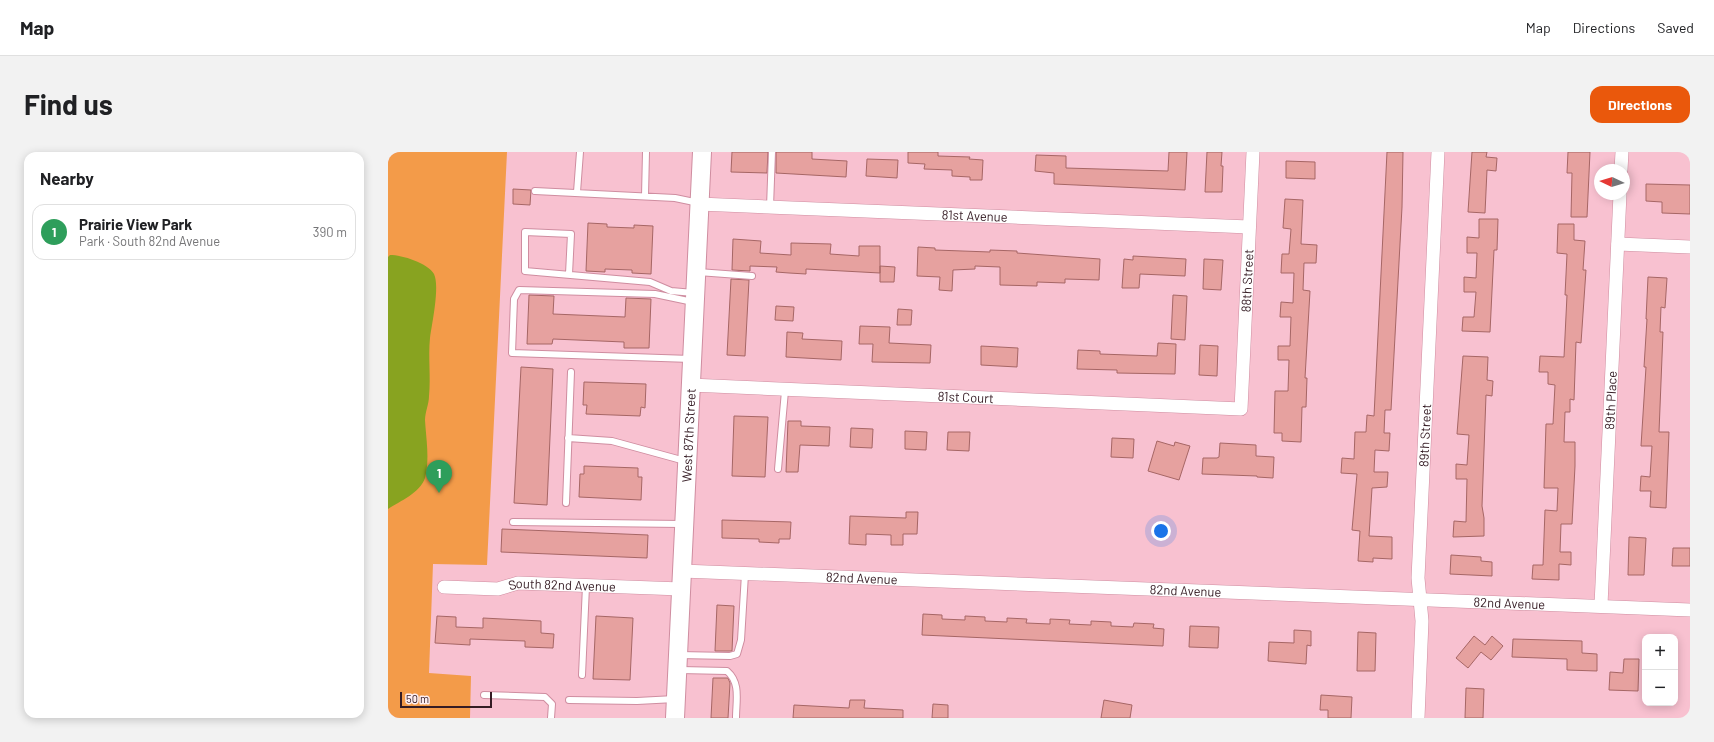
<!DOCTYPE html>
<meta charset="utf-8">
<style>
:root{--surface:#fff;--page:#f2f2f2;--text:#202124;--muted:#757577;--line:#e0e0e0;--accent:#ea580c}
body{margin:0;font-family:Barlow,sans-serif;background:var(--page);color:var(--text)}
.controls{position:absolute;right:12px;bottom:12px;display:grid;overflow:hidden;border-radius:8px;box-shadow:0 2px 10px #0003}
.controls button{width:36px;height:36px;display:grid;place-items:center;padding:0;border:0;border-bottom:1px solid var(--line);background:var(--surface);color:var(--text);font:20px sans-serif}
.compass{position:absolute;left:1206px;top:12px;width:36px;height:36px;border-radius:50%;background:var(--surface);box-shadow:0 2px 10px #0003;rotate:274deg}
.scale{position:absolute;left:12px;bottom:10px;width:92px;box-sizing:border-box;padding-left:4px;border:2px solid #351c24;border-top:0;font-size:11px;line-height:14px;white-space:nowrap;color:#351c24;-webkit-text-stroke:3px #feeff2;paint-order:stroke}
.you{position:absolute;left:773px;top:379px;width:14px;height:14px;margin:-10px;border:3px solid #fff;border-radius:50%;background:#1a73e8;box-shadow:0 0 0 6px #1a73e833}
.badge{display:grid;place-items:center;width:26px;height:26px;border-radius:50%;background:var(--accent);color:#fff;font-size:13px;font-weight:700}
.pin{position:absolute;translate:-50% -33px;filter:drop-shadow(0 1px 2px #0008)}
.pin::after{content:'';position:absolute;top:21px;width:14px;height:12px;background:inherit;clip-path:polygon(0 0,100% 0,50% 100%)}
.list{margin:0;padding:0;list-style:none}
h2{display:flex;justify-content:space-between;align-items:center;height:52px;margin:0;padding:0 16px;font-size:17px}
h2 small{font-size:13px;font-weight:400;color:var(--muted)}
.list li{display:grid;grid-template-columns:26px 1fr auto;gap:12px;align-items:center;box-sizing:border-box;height:56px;margin:0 8px 8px;padding:0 8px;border:1px solid var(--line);border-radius:12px}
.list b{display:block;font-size:15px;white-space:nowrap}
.list p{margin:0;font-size:13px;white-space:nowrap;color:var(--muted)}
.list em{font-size:13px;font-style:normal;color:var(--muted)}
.map{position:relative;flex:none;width:1302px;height:566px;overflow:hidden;border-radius:12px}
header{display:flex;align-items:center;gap:24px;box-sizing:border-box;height:56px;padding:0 20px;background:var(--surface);border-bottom:1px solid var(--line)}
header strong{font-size:19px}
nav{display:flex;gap:22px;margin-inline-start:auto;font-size:14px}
.intro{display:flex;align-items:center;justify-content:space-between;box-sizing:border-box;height:96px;padding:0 24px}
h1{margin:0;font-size:28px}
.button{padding:10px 18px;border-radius:12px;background:var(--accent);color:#fff;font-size:14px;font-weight:700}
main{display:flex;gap:24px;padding:0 24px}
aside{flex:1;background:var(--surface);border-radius:12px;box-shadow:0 2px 10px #0003}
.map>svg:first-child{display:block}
.green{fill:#f39b49}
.water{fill:#88a320}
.building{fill:#e6a19f;stroke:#a66665}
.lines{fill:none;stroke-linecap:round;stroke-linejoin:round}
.service-casing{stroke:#cf8da0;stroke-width:8}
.minor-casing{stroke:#cf8da0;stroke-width:14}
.secondary-casing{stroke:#cf8da0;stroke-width:20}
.service{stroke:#fff;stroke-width:6}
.minor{stroke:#fff;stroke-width:13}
.secondary{stroke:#fff;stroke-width:18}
.labels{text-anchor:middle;stroke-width:4;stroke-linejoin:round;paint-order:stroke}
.street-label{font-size:13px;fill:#351c24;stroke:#feeff2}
</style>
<header>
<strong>Map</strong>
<nav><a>Map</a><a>Directions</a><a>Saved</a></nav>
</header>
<div class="intro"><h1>Find us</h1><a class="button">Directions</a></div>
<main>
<aside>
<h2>Nearby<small></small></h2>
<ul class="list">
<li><span class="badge" style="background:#2e9e5b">1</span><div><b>Prairie View Park</b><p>Park · South 82nd Avenue</p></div><em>390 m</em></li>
</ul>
</aside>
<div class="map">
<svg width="1302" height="566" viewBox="0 0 1302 566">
<rect width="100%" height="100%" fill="#f8c1d0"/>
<!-- green -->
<path class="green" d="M 0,0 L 119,0 L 99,413 L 45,412 L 41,521 L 83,524 L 82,566 L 0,566 Z"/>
<!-- water -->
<path class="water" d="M 2,103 C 14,103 40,111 46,122 C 52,135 44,171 42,186 C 40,205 43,225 41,244 C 41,252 37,260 37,268 C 38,286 42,308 37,326 C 32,341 12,349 0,357 L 0,105 Z"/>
<!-- building -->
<path class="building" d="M 344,0 L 380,0 L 379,21 L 343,20 Z
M 388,0 L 424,0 L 424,7 L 459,9 L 458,25 L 388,21 Z
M 520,0 L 550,0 L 550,4 L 582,5 L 581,7 L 595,8 L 594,28 L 582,28 L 582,25 L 564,24 L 564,18 L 536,17 L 537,12 L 520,11 Z
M 781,0 L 799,0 L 797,38 L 666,32 L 666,21 L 647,19 L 648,3 L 678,4 L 678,16 L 780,19 Z
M 819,0 L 834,0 L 833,14 L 835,14 L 834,40 L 817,40 Z
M 999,0 L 1015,0 L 1014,55 L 1003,258 L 997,258 L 996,281 L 1002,281 L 1001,299 L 987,298 L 986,320 L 1000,320 L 999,335 L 984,336 L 981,384 L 1004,385 L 1004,407 L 985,406 L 985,410 L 970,409 L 972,379 L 964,378 L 969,322 L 953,321 L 954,306 L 966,307 L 967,280 L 978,280 L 979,263 L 986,264 Z
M 1084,0 L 1099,0 L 1098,5 L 1109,6 L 1108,19 L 1099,18 L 1097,61 L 1080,60 Z
M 1180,0 L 1202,0 L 1199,65 L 1183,65 L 1184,21 L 1179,21 Z
M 479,7 L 510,8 L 509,26 L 478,24 Z
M 898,9 L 927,10 L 927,27 L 898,26 Z
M 1258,32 L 1302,33 L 1302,62 L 1274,61 L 1274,50 L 1258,49 Z
M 125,37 L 143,38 L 142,53 L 125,52 Z
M 897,47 L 915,48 L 913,92 L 929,93 L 928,111 L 916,111 L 915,138 L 922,139 L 917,226 L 919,226 L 918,255 L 914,255 L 913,290 L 894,289 L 894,281 L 886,281 L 887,239 L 900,239 L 901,208 L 890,208 L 890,194 L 902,194 L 903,165 L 892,165 L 893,150 L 905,151 L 906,121 L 893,121 L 894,102 L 901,102 L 903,77 L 895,76 Z
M 1091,67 L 1110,67 L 1109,98 L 1106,98 L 1102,180 L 1074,179 L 1075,165 L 1086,165 L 1088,140 L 1076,140 L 1076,125 L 1088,126 L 1089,101 L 1079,101 L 1079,85 L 1091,86 Z
M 200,71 L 219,72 L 219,75 L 246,76 L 246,73 L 265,74 L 263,122 L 244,121 L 244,118 L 217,117 L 217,120 L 198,119 Z
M 1170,72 L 1186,72 L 1186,88 L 1197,89 L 1195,118 L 1198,118 L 1193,191 L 1188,190 L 1186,248 L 1182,247 L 1182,260 L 1177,260 L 1176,290 L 1187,290 L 1187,314 L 1184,372 L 1173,372 L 1172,400 L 1183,400 L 1183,413 L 1171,412 L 1171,428 L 1144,427 L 1145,413 L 1155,413 L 1157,358 L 1169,359 L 1170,336 L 1156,336 L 1158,272 L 1165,272 L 1167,233 L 1160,232 L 1160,220 L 1151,220 L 1152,204 L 1176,205 L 1179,143 L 1177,143 L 1179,102 L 1169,101 Z
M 345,87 L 373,89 L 372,101 L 403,103 L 403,91 L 443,92 L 442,102 L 471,104 L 471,94 L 492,94 L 492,121 L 418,117 L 418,122 L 401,121 L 388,120 L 389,115 L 362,114 L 362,119 L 344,118 Z
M 530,95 L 547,96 L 547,98 L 602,100 L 602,98 L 629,99 L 629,101 L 712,107 L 711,128 L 677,127 L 677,131 L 649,130 L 649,134 L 612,133 L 612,115 L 587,114 L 587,117 L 565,118 L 564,139 L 551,138 L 552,125 L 529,124 Z
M 745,104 L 798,107 L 797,124 L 752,122 L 751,136 L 734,136 L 736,107 L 745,108 Z
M 816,107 L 835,108 L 833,138 L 815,137 Z
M 492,114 L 507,115 L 506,130 L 492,130 Z
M 1260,125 L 1279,126 L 1277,156 L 1273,155 L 1272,180 L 1275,180 L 1271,280 L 1281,280 L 1278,356 L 1262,355 L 1263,339 L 1252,339 L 1253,324 L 1262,325 L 1264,294 L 1253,294 L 1258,215 L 1256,215 L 1259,167 L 1258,167 Z
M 343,127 L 361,128 L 357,204 L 339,203 Z
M 141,143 L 166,144 L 165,162 L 237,165 L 238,146 L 263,147 L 261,196 L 236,196 L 236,190 L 165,187 L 164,192 L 139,192 Z
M 785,143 L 799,144 L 797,188 L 783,187 Z
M 388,154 L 406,155 L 405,169 L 387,168 Z
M 510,157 L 524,158 L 523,173 L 509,173 Z
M 472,174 L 502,175 L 501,191 L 543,193 L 542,211 L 484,210 L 485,192 L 471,192 Z
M 399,180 L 415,181 L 414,187 L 454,189 L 453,208 L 398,205 Z
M 770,191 L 788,192 L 787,222 L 729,221 L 729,218 L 689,217 L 690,198 L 712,199 L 712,202 L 769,204 Z
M 812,193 L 830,194 L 829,224 L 811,223 Z
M 593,194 L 630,196 L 629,215 L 593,213 Z
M 1075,204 L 1100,205 L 1099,228 L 1105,229 L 1104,244 L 1098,243 L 1094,354 L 1096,366 L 1096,384 L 1065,385 L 1066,369 L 1078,370 L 1079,327 L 1068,327 L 1068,312 L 1079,313 L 1081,283 L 1069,282 Z
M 133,215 L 165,217 L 159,353 L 126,351 Z
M 196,230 L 258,232 L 257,256 L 253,255 L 252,264 L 198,262 L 199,253 L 195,253 Z
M 346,264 L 380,265 L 377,325 L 344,324 Z
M 400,269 L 413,269 L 413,274 L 442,275 L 441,294 L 412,293 L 410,320 L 398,320 Z
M 463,276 L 485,277 L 484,296 L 462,295 Z
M 517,279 L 539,280 L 538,298 L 517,297 Z
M 560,280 L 582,280 L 581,299 L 559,298 Z
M 724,286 L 746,287 L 745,306 L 723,305 Z
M 769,289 L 786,294 L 787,290 L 802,294 L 791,328 L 760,319 Z
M 832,291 L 868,293 L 868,304 L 886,305 L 885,326 L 869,325 L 869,324 L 814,322 L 815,306 L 829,306 L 831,305 Z
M 196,314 L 250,316 L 250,325 L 254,325 L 253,348 L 191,345 L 192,322 L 196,322 Z
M 518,360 L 530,360 L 529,382 L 515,382 L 515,393 L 503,393 L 503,383 L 478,382 L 478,393 L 461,392 L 462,364 L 518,366 Z
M 334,368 L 403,370 L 402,387 L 391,387 L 391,391 L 371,390 L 371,387 L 334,386 Z
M 114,377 L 260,383 L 259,406 L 113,400 Z
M 1241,385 L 1258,386 L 1256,423 L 1240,423 Z
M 1285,396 L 1302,396 L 1302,414 L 1284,414 Z
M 1063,403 L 1093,405 L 1093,409 L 1104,410 L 1104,424 L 1062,422 Z
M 329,453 L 346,454 L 344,499 L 327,499 Z
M 535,462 L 554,463 L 554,467 L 577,468 L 577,464 L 597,465 L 597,469 L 619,470 L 619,466 L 639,467 L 638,471 L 662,472 L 662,467 L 682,468 L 681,472 L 703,473 L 703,469 L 723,470 L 723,474 L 745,475 L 746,471 L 766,472 L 765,476 L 776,477 L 775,494 L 534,483 Z
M 49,464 L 68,465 L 68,475 L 95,476 L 95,466 L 153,469 L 153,481 L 166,482 L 165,496 L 137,495 L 137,489 L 82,487 L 82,493 L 47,491 Z
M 208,464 L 245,466 L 242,528 L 205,527 Z
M 802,474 L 831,475 L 830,496 L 801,495 Z
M 906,478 L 923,479 L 923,494 L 919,493 L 918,512 L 880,509 L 881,490 L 906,491 Z
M 970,480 L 988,481 L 987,519 L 969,519 Z
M 1086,484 L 1097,493 L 1104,484 L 1115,494 L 1103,508 L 1093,500 L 1080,516 L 1068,506 Z
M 1125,487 L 1194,489 L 1194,501 L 1209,502 L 1209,519 L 1179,518 L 1179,507 L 1124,505 Z
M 1236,507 L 1251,507 L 1250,539 L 1221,538 L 1222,520 L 1235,521 Z
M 325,526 L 340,526 L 342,531 L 340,566 L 323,566 Z
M 1078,536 L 1096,537 L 1095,566 L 1077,566 Z
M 933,543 L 964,545 L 963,566 L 940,566 L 940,558 L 932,558 Z
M 462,548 L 477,548 L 476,556 L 515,558 L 515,566 L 405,566 L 406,553 L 461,556 Z
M 716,548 L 744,553 L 742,566 L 713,566 Z
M 545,552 L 560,553 L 560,566 L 544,566 Z"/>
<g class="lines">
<!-- service casing -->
<g class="service-casing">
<path id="service" d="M 147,39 L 287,46 L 311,51
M 189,40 L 192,0
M 257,44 L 258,0
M 382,55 L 384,0
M 310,120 L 364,124
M 181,122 L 183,82 L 137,80 L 137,119 L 262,130 L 283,139 L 306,141
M 303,207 L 124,201 L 126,147 L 131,138 L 267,142 L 305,150
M 180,286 L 224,289 L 297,309
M 390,317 L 397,239
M 178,351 L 183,220
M 125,370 L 294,372
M 291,503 L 342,504 L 349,502 L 353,488 L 357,422
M 292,518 L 339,519 C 353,531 348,549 348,566
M 194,523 L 198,434
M 96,543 L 157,545 L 164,552 L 163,566
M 181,548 L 249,549 L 287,547"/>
</g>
<!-- minor casing -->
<g class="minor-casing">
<g id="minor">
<path d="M 1233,18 L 1234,0"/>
<path id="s1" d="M 311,52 L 861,75"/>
<path d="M 1230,92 L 1302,95"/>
<path id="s2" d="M 302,233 L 853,257 L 865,0"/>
<path id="s3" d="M 294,419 L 1302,458"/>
<path id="s4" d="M 56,435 L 110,437 L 130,431 L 293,437"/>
<path id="s5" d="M 1213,453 L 1232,42"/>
<path id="s6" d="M 1030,566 L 1034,469 L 1030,426 L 1050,0"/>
</g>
</g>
<!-- secondary casing -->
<g class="secondary-casing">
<g id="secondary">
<path id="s7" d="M 287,566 L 314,0"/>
</g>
</g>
<!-- service -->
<use href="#service" class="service"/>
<!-- minor -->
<use href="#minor" class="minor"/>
<!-- secondary -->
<use href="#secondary" class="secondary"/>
</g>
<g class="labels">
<!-- street labels -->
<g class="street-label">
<text dy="5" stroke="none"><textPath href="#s1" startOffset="276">81st Avenue</textPath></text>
<text dy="5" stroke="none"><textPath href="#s2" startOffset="680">88th Street</textPath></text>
<text dy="5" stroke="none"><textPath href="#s2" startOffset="276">81st Court</textPath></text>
<text dy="5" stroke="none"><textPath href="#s5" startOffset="205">89th Place</textPath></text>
<text dy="5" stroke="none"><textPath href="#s7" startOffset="283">West 87th Street</textPath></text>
<text dy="5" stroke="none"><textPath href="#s6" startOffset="283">89th Street</textPath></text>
<text dy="5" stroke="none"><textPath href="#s3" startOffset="180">82nd Avenue</textPath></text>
<text dy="5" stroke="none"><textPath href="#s4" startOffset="119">South 82nd Avenue</textPath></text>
<text dy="5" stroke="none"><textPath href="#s3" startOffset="504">82nd Avenue</textPath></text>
<text dy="5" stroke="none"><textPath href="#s3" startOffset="828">82nd Avenue</textPath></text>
</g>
</g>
</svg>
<div class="controls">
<button>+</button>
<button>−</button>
</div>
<svg class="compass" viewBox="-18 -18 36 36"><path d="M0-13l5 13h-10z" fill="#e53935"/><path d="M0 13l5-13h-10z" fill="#757577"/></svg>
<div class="scale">50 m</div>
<div class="you"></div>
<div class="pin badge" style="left:51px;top:341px;background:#2e9e5b">1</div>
</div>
</main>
